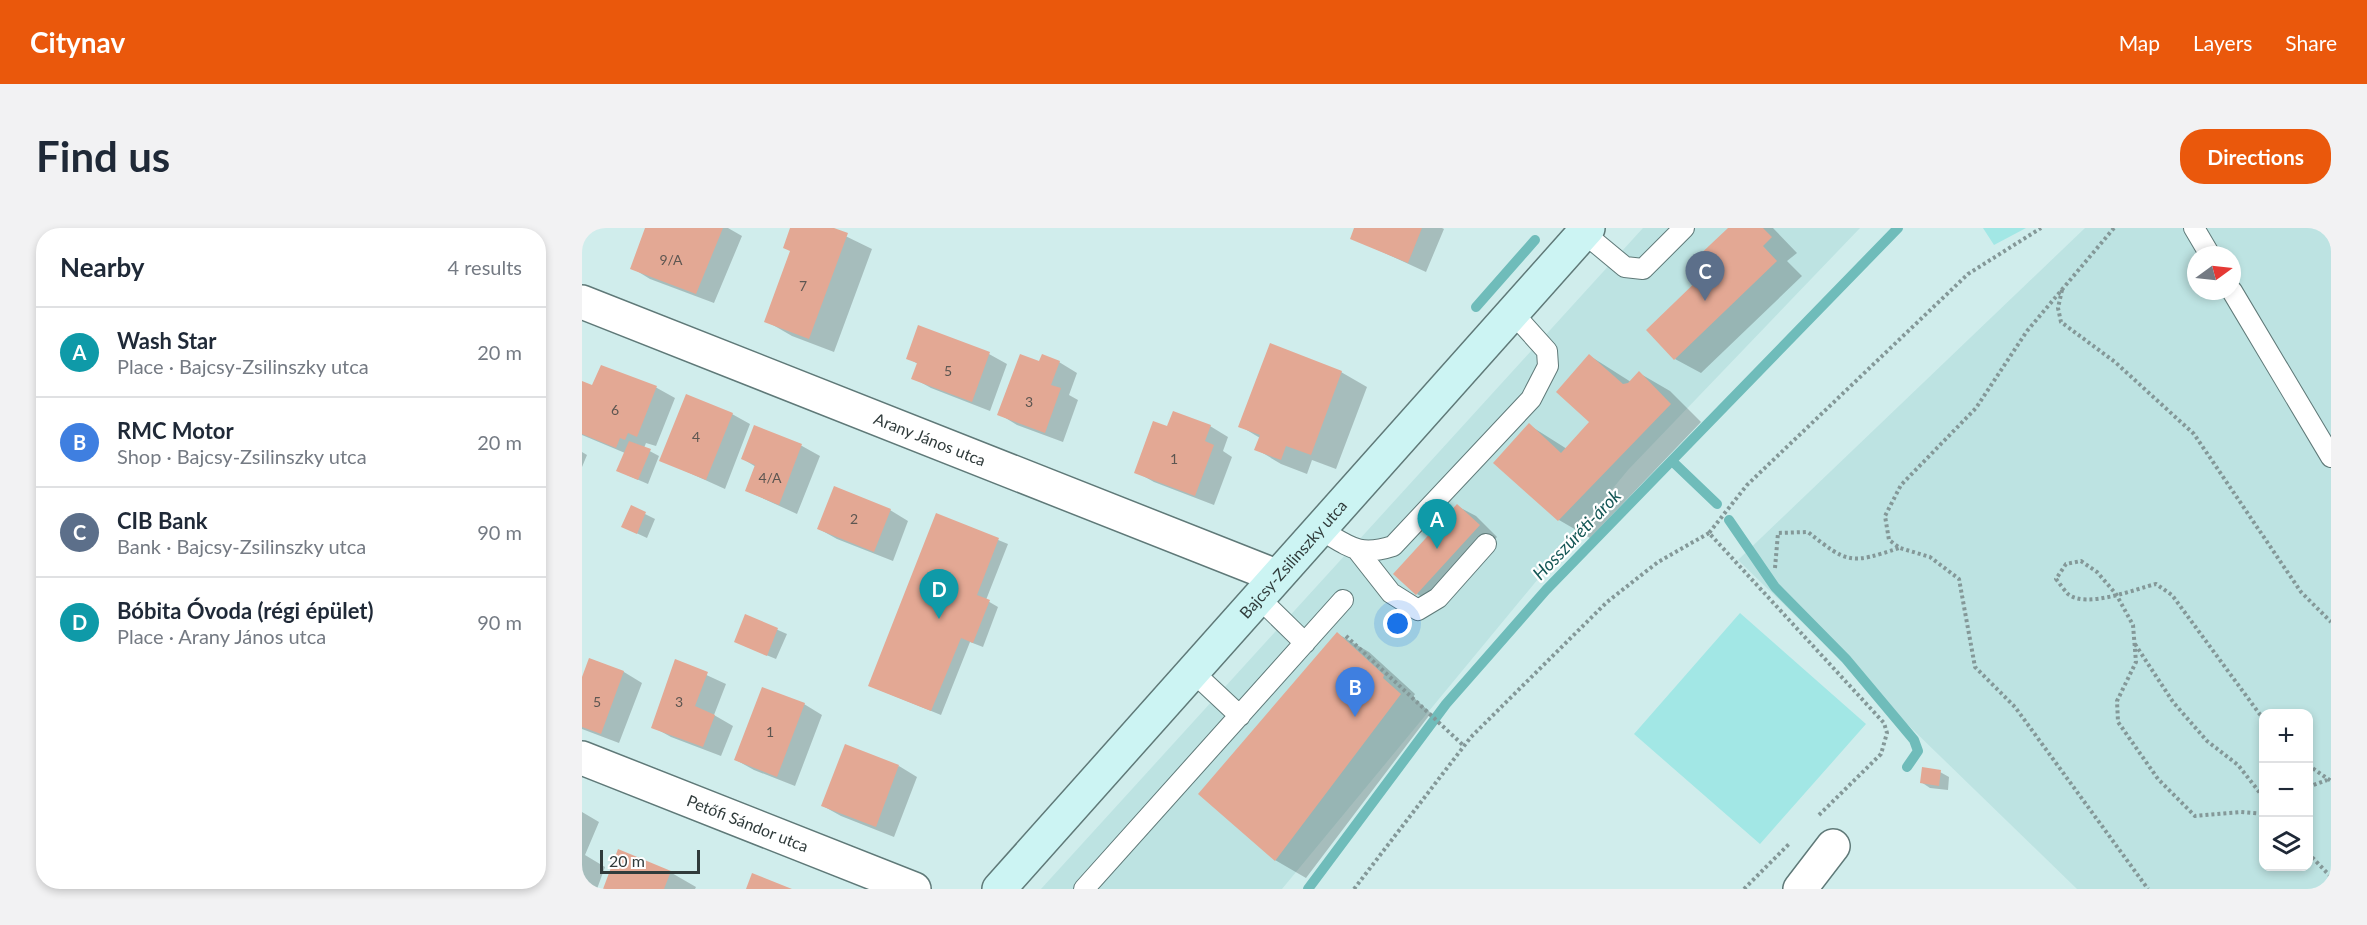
<!DOCTYPE html>
<meta charset="utf-8">
<style>
:root{--surface:#fff;--page:#f2f2f3;--text:#1f2937;--muted:#747a83;--line:#e0e1e3;--accent:#ea580c}
body{margin:0;font-family:Lato,sans-serif;background:var(--page);color:var(--text)}
.controls{position:absolute;right:18px;bottom:18px;display:grid;overflow:hidden;border-radius:12px;box-shadow:0 3px 9px #0003}
.controls button{width:54px;height:54px;display:grid;place-items:center;padding:0;border:0;border-bottom:2px solid var(--line);background:var(--surface);color:var(--text);font:30px sans-serif}
.compass{position:absolute;left:1605px;top:18px;width:54px;height:54px;border-radius:50%;background:var(--surface);box-shadow:0 3px 9px #0003;rotate:75deg}
.scale{position:absolute;left:18px;bottom:15px;width:100px;box-sizing:border-box;padding-left:6px;border:3px solid #303b3b;border-top:0;font-size:16px;line-height:21px;white-space:nowrap;color:#303b3b;-webkit-text-stroke:4px #fff;paint-order:stroke}
.you{position:absolute;left:816px;top:396px;width:21px;height:21px;margin:-15px;border:4px solid #fff;border-radius:50%;background:#1a73e8;box-shadow:0 0 0 9px #1a73e833}
.badge{display:grid;place-items:center;width:39px;height:39px;border-radius:50%;background:var(--accent);color:#fff;font-size:20px;font-weight:700}
.pin{position:absolute;translate:-50% -50px;filter:drop-shadow(0 2px 3px #0008)}
.pin::after{content:'';position:absolute;top:32px;width:21px;height:18px;background:inherit;clip-path:polygon(0 0,100% 0,50% 100%)}
.list{margin:0;padding:0;list-style:none}
h2{display:flex;justify-content:space-between;align-items:center;height:78px;margin:0;padding:0 24px;font-size:26px}
h2 small{font-size:20px;font-weight:400;color:var(--muted)}
.list li{display:grid;grid-template-columns:39px 1fr auto;gap:18px;align-items:center;box-sizing:border-box;height:90px;padding:0 24px;border-top:2px solid var(--line)}
.list b{display:block;font-size:22px;white-space:nowrap}
.list p{margin:0;font-size:20px;white-space:nowrap;color:var(--muted)}
.list em{font-size:20px;font-style:normal;color:var(--muted)}
.icon{flex:none;width:33px;height:33px;fill:none;stroke:currentColor;stroke-width:2;stroke-linecap:round;stroke-linejoin:round}
.map{position:relative;flex:none;width:1749px;height:661px;overflow:hidden;border-radius:24px}
header{display:flex;align-items:center;gap:36px;box-sizing:border-box;height:84px;padding:0 30px;background:var(--accent);color:#fff}
header strong{font-size:28px}
nav{display:flex;gap:33px;margin-inline-start:auto;font-size:21px}
.intro{display:flex;align-items:center;justify-content:space-between;box-sizing:border-box;height:144px;padding:0 36px}
h1{margin:0;font-size:42px}
.button{padding:15px 27px;border-radius:24px;background:var(--accent);color:#fff;font-size:21px;font-weight:700}
main{display:flex;gap:36px;padding:0 36px}
aside{flex:1;background:var(--surface);border-radius:24px;box-shadow:0 3px 9px #0003}
.map>svg:first-child{display:block}
.built{fill:#bde3e2;fill-rule:evenodd}
.green{fill:#a2e7e5}
.shadow{fill:#0003}
.lines{fill:none;stroke-linecap:round;stroke-linejoin:round}
.stream{stroke:#6fbcba;stroke-width:10}
.building{fill:#e3a894}
.service-casing{stroke:#5f7978;stroke-width:22}
.minor-casing{stroke:#5f7978;stroke-width:36}
.secondary-casing{stroke:#5f7978;stroke-width:36}
.path{stroke:#849898;stroke-width:4;stroke-dasharray:3 3;stroke-linecap:butt}
.service{stroke:#fff;stroke-width:20}
.minor{stroke:#fff;stroke-width:33}
.secondary{stroke:#ccf4f3;stroke-width:33}
.labels{text-anchor:middle;stroke-width:4.5;stroke-linejoin:round;paint-order:stroke}
.number-label{font-size:14px;fill:#5d5651}
.street-label{font-size:16px;fill:#303b3b;stroke:#fff}
.water-label{font-size:18px;font-style:italic;fill:#145655;stroke:#fff}
</style>
<header>
<strong>Citynav</strong>
<nav><a>Map</a><a>Layers</a><a>Share</a></nav>
</header>
<div class="intro"><h1>Find us</h1><a class="button">Directions</a></div>
<main>
<aside>
<h2>Nearby<small>4 results</small></h2>
<ul class="list">
<li><span class="badge" style="background:#0f9aa8">A</span><div><b>Wash Star</b><p>Place · Bajcsy-Zsilinszky utca</p></div><em>20 m</em></li>
<li><span class="badge" style="background:#3f7fe0">B</span><div><b>RMC Motor</b><p>Shop · Bajcsy-Zsilinszky utca</p></div><em>20 m</em></li>
<li><span class="badge" style="background:#5c6f8a">C</span><div><b>CIB Bank</b><p>Bank · Bajcsy-Zsilinszky utca</p></div><em>90 m</em></li>
<li><span class="badge" style="background:#0f9aa8">D</span><div><b>Bóbita Óvoda (régi épület)</b><p>Place · Arany János utca</p></div><em>90 m</em></li>
</ul>
</aside>
<div class="map">
<svg width="1749" height="661" viewBox="0 0 1749 661">
<rect width="100%" height="100%" fill="#d0edec"/>
<!-- built -->
<path class="built" d="M 1061,0 L 1278,0 L 1046,242 L 700,661 L 459,661 Z
M 1503,0 L 1749,0 L 1749,661 L 1495,661 L 1156,332 ZM 1614,27 L 1650,27 L 1650,63 L 1614,63 ZM 1682,485 L 1726,485 L 1726,638 L 1682,638 Z"/>
<!-- green -->
<path class="green" d="M 1401,0 L 1444,0 L 1412,17 Z
M 1158,385 L 1284,496 L 1178,616 L 1052,506 Z"/>
<!-- shadow -->
<path class="shadow" d="M 65,0 L 146,0 L 160,8 L 132,75 L 68,51 L 50,40 Z
M 210,0 L 247,0 L 290,21 L 252,124 L 210,108 L 184,93 L 210,24 Z
M 774,0 L 860,0 L 862,1 L 844,44 L 770,10 Z
M 1148,0 L 1191,0 L 1215,25 L 1205,33 L 1220,48 L 1119,145 L 1093,131 L 1125,45 Z
M 407,126 L 425,136 L 408,183 L 349,160 L 331,150 L 336,136 L 326,130 Z
M 1008,128 L 1049,154 L 1057,145 L 1088,163 L 1119,194 L 1008,310 L 977,292 L 913,235 L 947,197 L 985,221 L 1009,194 Z
M 477,134 L 495,145 L 487,167 L 496,172 L 481,214 L 435,197 L 417,186 L 458,135 Z
M 20,139 L 75,160 L 93,170 L 74,218 L 64,215 L 62,220 L 77,228 L 66,256 L 45,247 L 43,225 L 0,207 L 0,154 L 10,159 Z
M 759,144 L 785,159 L 754,241 L 730,232 L 725,246 L 699,236 L 674,221 L 678,210 L 658,198 Z
M 150,186 L 168,196 L 143,261 L 79,232 Z
M 628,198 L 646,209 L 641,223 L 650,229 L 632,277 L 572,254 L 554,244 L 586,200 Z
M 173,199 L 220,218 L 238,228 L 215,286 L 165,263 L 174,239 L 161,231 Z
M 0,224 L 5,227 L 0,239 Z
M 875,278 L 894,288 L 915,309 L 853,376 L 835,366 Z
M 49,279 L 73,291 L 65,310 L 50,303 Z
M 308,282 L 326,293 L 311,333 L 255,311 L 237,301 Z
M 355,287 L 426,316 L 404,372 L 416,379 L 401,419 L 388,414 L 359,487 L 288,458 Z
M 164,388 L 205,406 L 194,431 L 163,418 Z
M 756,406 L 787,424 L 833,466 L 831,469 L 849,485 L 724,650 L 693,632 Z
M 8,431 L 42,444 L 60,455 L 37,515 L 0,501 L 0,453 Z
M 94,433 L 144,456 L 132,487 L 151,498 L 139,528 L 89,509 L 71,499 Z
M 222,476 L 240,487 L 213,558 L 172,542 L 154,532 Z
M 317,538 L 335,549 L 312,609 L 259,588 L 241,578 Z
M 1358,544 L 1367,549 L 1366,562 L 1348,560 L 1339,554 Z
M 0,584 L 17,594 L 3,627 L 23,639 L 15,661 L 0,661 Z
M 88,644 L 114,659 L 113,661 L 22,661 Z"/>
<g class="lines">
<!-- stream -->
<path class="stream" d="M 894,79 L 953,12
M 1090,233 L 1135,276
M 1147,292 L 1193,359 L 1264,431 L 1332,512 L 1336,523 L 1325,539
M 726,661 L 864,476 L 964,362 L 1316,0"/>
</g>
<!-- building -->
<path class="building" d="M 63,0 L 141,0 L 114,66 L 48,41 Z
M 208,0 L 252,0 L 266,5 L 227,111 L 182,94 L 208,23 L 201,20 Z
M 772,0 L 840,0 L 826,35 L 768,11 Z
M 1146,0 L 1181,0 L 1190,9 L 1181,18 L 1195,33 L 1092,132 L 1064,102 L 1123,45 L 1111,33 Z
M 336,97 L 408,124 L 390,174 L 329,151 L 335,135 L 324,131 Z
M 688,115 L 760,143 L 729,227 L 704,218 L 699,232 L 672,222 L 678,207 L 656,199 Z
M 438,126 L 457,133 L 460,126 L 478,133 L 469,157 L 479,160 L 463,205 L 415,187 Z
M 1007,126 L 1041,156 L 1046,155 L 1057,143 L 1089,176 L 976,293 L 911,235 L 947,195 L 979,225 L 1007,194 L 974,164 Z
M 19,137 L 75,158 L 55,209 L 46,205 L 43,212 L 38,210 L 34,220 L 0,206 L 0,153 L 10,157 Z
M 104,166 L 151,185 L 124,252 L 77,233 Z
M 591,183 L 629,197 L 623,213 L 632,217 L 613,268 L 552,245 L 571,193 L 585,198 Z
M 172,197 L 220,216 L 197,277 L 163,263 L 173,237 L 159,231 Z
M 47,213 L 69,221 L 56,252 L 34,243 Z
M 252,258 L 309,281 L 292,324 L 235,301 Z
M 875,276 L 898,297 L 834,367 L 811,346 Z
M 49,277 L 64,284 L 55,306 L 39,299 Z
M 354,285 L 417,310 L 395,367 L 408,372 L 391,415 L 379,410 L 349,483 L 286,458 Z
M 163,386 L 196,400 L 185,428 L 152,414 Z
M 755,404 L 802,447 L 801,450 L 819,466 L 693,633 L 616,566 Z
M 7,430 L 42,443 L 19,506 L 0,499 L 0,449 Z
M 93,431 L 126,444 L 113,478 L 133,487 L 121,519 L 69,500 Z
M 180,459 L 223,475 L 195,549 L 152,532 Z
M 263,516 L 317,537 L 294,599 L 239,578 Z
M 1340,539 L 1359,542 L 1357,558 L 1338,555 Z
M 36,621 L 89,643 L 82,661 L 21,661 Z
M 170,645 L 210,661 L 164,661 Z"/>
<g class="lines">
<!-- service casing -->
<g class="service-casing">
<path id="service" d="M 1612,0 L 1628,27
M 1002,5 L 1043,39 L 1061,41 L 1102,0
M 1650,63 L 1749,229
M 739,302 C 768,319 777,329 811,318 L 949,171 L 966,138 L 965,123 L 929,83
M 776,323 L 809,365 L 836,382 L 856,370 L 904,316
M 676,369 L 723,415
M 610,443 L 658,488
M 502,661 L 761,372"/>
</g>
<!-- minor casing -->
<g class="minor-casing">
<g id="minor">
<path id="s1" d="M 0,74 L 694,348"/>
<path id="s2" d="M 0,530 L 332,661"/>
<path d="M 1218,661 L 1251,618"/>
</g>
</g>
<!-- secondary casing -->
<g class="secondary-casing">
<g id="secondary">
<path id="s3" d="M 417,661 L 1006,0"/>
</g>
</g>
<!-- path -->
<path class="path" d="M 1532,0 L 1445,103 L 1394,180 L 1319,257 L 1303,288 L 1307,312 L 1318,320 L 1348,329 L 1377,351 L 1393,439 L 1433,479 L 1566,661
M 1480,62 L 1476,80 L 1479,94 L 1533,134 L 1612,206 L 1719,364 L 1749,394
M 1193,340 L 1196,305 L 1226,304 C 1266,336 1269,336 1317,320
M 764,408 L 882,518
M 1553,416 L 1591,474 L 1625,513 L 1656,537 L 1682,570
M 1682,492 L 1590,367 L 1574,356 C 1553,361 1504,381 1486,366 C 1482,362 1478,356 1474,351 L 1484,336 L 1499,333 L 1515,344 L 1534,366 L 1551,397 L 1554,434 L 1535,473 L 1536,494 L 1576,551 L 1613,588 L 1658,584 L 1682,586
M 1726,537 L 1749,553
M 1726,559 L 1745,552
M 1237,587 L 1299,526 L 1305,505 L 1302,495 L 1127,305 L 1165,257 L 1386,46 L 1459,0
M 1726,625 L 1749,649
M 772,661 L 889,509 L 1025,374 L 1076,334 L 1127,305
M 1162,661 L 1208,615"/>
<!-- service -->
<use href="#service" class="service"/>
<!-- minor -->
<use href="#minor" class="minor"/>
<!-- secondary -->
<use href="#secondary" class="secondary"/>
</g>
<g class="labels">
<!-- number labels -->
<g class="number-label">
<text x="89" y="37">9/A</text>
<text x="221" y="63">7</text>
<text x="366" y="148">5</text>
<text x="447" y="179">3</text>
<text x="33" y="187">6</text>
<text x="114" y="214">4</text>
<text x="592" y="236">1</text>
<text x="188" y="255">4/A</text>
<text x="272" y="296">2</text>
<text x="15" y="479">5</text>
<text x="97" y="479">3</text>
<text x="188" y="509">1</text>
</g>
<!-- street labels -->
<g class="street-label">
<text dy="6" stroke="none"><textPath href="#s1" startOffset="374">Arany János utca</textPath></text>
<text dy="6" stroke="none"><textPath href="#s3" startOffset="442">Bajcsy-Zsilinszky utca</textPath></text>
<text dy="6" stroke="none"><textPath href="#s2" startOffset="178">Petőfi Sándor utca</textPath></text>
</g>
<!-- water labels -->
<g class="water-label">
<text transform="translate(995 307) rotate(-46)" y="6">Hosszúréti-árok</text>
</g>
</g>
</svg>
<div class="controls">
<button>+</button>
<button>−</button>
<button><svg class="icon" aria-label="layers" viewBox="0 0 24 24"><path d="M12 4l9 5-9 5-9-5zM3 14l9 5 9-5"/></svg></button>
</div>
<svg class="compass" viewBox="-18 -18 36 36"><path d="M0-13l5 13h-10z" fill="#e53935"/><path d="M0 13l5-13h-10z" fill="#747a83"/></svg>
<div class="scale">20 m</div>
<div class="you"></div>
<div class="pin badge" style="left:855px;top:321px;background:#0f9aa8">A</div>
<div class="pin badge" style="left:773px;top:489px;background:#3f7fe0">B</div>
<div class="pin badge" style="left:1123px;top:73px;background:#5c6f8a">C</div>
<div class="pin badge" style="left:357px;top:391px;background:#0f9aa8">D</div>
</div>
</main>
